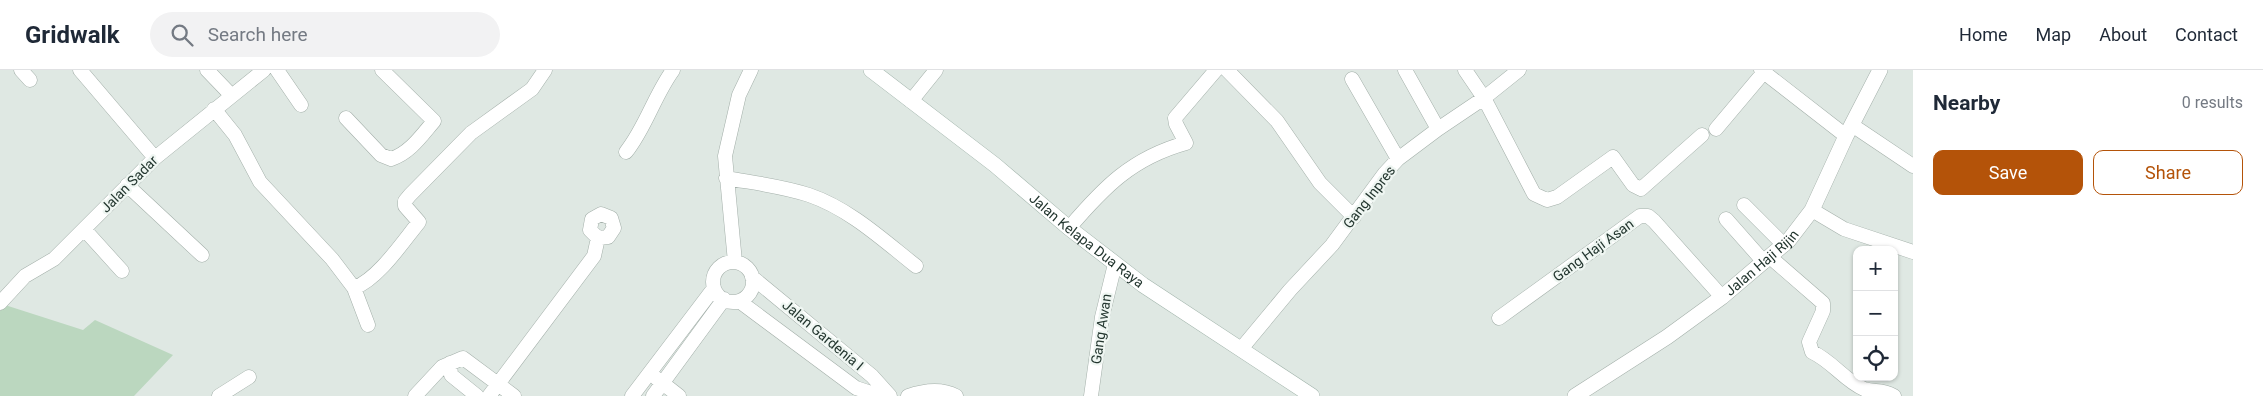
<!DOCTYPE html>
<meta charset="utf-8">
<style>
:root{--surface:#fff;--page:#f2f2f3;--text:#1f2937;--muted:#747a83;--line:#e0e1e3;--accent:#b45309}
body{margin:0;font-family:Roboto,sans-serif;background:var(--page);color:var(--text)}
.controls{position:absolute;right:15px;bottom:15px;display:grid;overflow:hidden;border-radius:10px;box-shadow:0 1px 4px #0004}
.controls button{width:45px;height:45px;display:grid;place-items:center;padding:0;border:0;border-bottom:1px solid var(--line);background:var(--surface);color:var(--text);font:25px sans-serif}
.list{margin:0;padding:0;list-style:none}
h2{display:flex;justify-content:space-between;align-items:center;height:65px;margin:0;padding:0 20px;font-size:21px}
h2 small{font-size:16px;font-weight:400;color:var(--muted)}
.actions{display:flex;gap:10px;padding:15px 20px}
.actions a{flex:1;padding:11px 0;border:1px solid var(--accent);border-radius:10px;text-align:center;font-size:18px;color:var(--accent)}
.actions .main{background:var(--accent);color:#fff}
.icon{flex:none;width:28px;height:28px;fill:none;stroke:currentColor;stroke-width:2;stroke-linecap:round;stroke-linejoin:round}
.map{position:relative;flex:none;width:1913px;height:326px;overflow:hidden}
header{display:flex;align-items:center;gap:30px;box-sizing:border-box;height:70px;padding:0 25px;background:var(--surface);border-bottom:1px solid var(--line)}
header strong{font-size:24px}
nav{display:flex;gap:28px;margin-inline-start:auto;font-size:18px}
.search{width:350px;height:45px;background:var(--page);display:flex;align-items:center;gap:12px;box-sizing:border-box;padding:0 18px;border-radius:28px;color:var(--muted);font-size:19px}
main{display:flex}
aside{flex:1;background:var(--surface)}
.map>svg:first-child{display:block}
.green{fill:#bbd7bf}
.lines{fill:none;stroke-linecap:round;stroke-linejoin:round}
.minor-casing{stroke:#a3afa9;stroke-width:15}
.tertiary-casing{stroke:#a3afa9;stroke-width:16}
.secondary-casing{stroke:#a0b3aa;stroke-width:16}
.minor{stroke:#fff;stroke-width:14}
.tertiary{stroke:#fff;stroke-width:15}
.secondary{stroke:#fff;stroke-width:15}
.labels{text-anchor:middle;stroke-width:4.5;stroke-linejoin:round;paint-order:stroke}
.street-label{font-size:14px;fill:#23362f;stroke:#eff6f2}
</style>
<header>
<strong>Gridwalk</strong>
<div class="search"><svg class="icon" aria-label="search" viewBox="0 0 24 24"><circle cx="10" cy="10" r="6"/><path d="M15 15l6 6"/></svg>Search here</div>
<nav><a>Home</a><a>Map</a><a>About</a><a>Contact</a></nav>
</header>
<main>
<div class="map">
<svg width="1913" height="326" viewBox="0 0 1913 326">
<rect width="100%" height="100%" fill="#dfe8e3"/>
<!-- green -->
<path class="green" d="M 5,235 L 83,260 L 95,250 L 173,285 L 134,326 L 0,326 L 0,241 Z"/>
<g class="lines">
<!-- minor casing -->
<g class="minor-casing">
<path id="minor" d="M 21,0 L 30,10
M 80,0 L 155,88
M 207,0 L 231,25
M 277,0 L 301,35
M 1227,0 L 1277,51 L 1320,113 L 1354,147
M 1405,0 L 1438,59
M 1465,0 L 1484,28 L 1534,124 L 1547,130 L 1557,127 L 1613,87 L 1633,115 L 1641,119 L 1702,65
M 1761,0 L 1846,66
M 1352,9 L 1398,89
M 911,31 L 936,0
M 214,39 L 235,65 L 260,112 L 332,189 L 354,218 L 368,255
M 346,48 L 381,85 L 391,89 C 410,83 422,65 434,51 L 382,0
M 1852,55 L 1913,96
M 1716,59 L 1764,2
M 626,82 C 646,57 654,26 673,0
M 726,108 C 754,113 782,116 809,125 C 850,139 883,170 916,196
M 127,115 L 202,185
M 1744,135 L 1784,175
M 1812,140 L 1844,159 L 1913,182
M 1726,149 L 1764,192
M 1069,158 C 1104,117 1132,88 1186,73 L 1176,54 L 1175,48 L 1216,0
M 84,159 L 122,201
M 1770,187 L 1823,233 L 1823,241 L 1809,272 L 1812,282 C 1832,291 1845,311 1864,319 C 1876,323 1880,318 1894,326
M 735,192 L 725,86 L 739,25 L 751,0
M713 212a20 20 0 1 1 40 0a20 20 0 1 1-40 0Z
M 752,207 L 872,306 L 890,326
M 354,218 C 378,209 402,173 419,152 L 405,136 L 405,131 L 410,125 L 471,63 L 532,19 L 545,0
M 739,231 L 856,318 L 880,326
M 0,233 L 25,206 L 54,189 L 155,88 L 264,0
M 1499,248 L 1640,146 L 1648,146 L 1654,151 L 1722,227
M 1241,279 L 1290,220 L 1332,175 L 1385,103 L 1398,89 L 1438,59 L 1484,28 L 1519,0
M 450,293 L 451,305 L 477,326
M 656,308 L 679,326
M 219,326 L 249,307
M 415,326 L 442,297 L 463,288 L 514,326
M 489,326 L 594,186 L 598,168 L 590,160 L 592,149 L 601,144 L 611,148 L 614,158 L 608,167 L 598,168
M 632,326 L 714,218
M 653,326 L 724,229
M 908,326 C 925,320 941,318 956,326
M 1091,326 L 1102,247 L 1115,194"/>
</g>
<!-- tertiary casing -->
<g class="tertiary-casing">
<g id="tertiary">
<path id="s1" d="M 1575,326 L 1667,267 L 1722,227 L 1789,170 L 1812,140 L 1846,66 L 1880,0"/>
</g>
</g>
<!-- secondary casing -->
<g class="secondary-casing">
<g id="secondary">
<path id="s2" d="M 871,0 L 995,95 L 1069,158 L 1143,215 L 1312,326"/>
</g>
</g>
<!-- minor -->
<use href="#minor" class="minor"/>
<!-- tertiary -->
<use href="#tertiary" class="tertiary"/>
<!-- secondary -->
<use href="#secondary" class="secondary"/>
</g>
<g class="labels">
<!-- street labels -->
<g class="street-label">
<text transform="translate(129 114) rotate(-45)" y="5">Jalan Sadar</text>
<text transform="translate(1369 127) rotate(-52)" y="5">Gang Inpres</text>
<text dy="5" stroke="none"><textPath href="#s2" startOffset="275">Jalan Kelapa Dua Raya</textPath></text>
<text transform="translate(1593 180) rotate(-36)" y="5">Gang Haji Asan</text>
<text dy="5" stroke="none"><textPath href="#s1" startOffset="230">Jalan Haji Rijin</textPath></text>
<text transform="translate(1101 259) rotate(-81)" y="5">Gang Awan</text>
<text transform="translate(823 265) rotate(40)" y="5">Jalan Gardenia I</text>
</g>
</g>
</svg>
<div class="controls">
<button>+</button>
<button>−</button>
<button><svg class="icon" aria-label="locate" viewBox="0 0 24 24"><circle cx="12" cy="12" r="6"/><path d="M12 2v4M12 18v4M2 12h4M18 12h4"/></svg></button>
</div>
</div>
<aside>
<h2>Nearby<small>0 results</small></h2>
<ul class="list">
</ul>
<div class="actions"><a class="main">Save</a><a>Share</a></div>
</aside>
</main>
